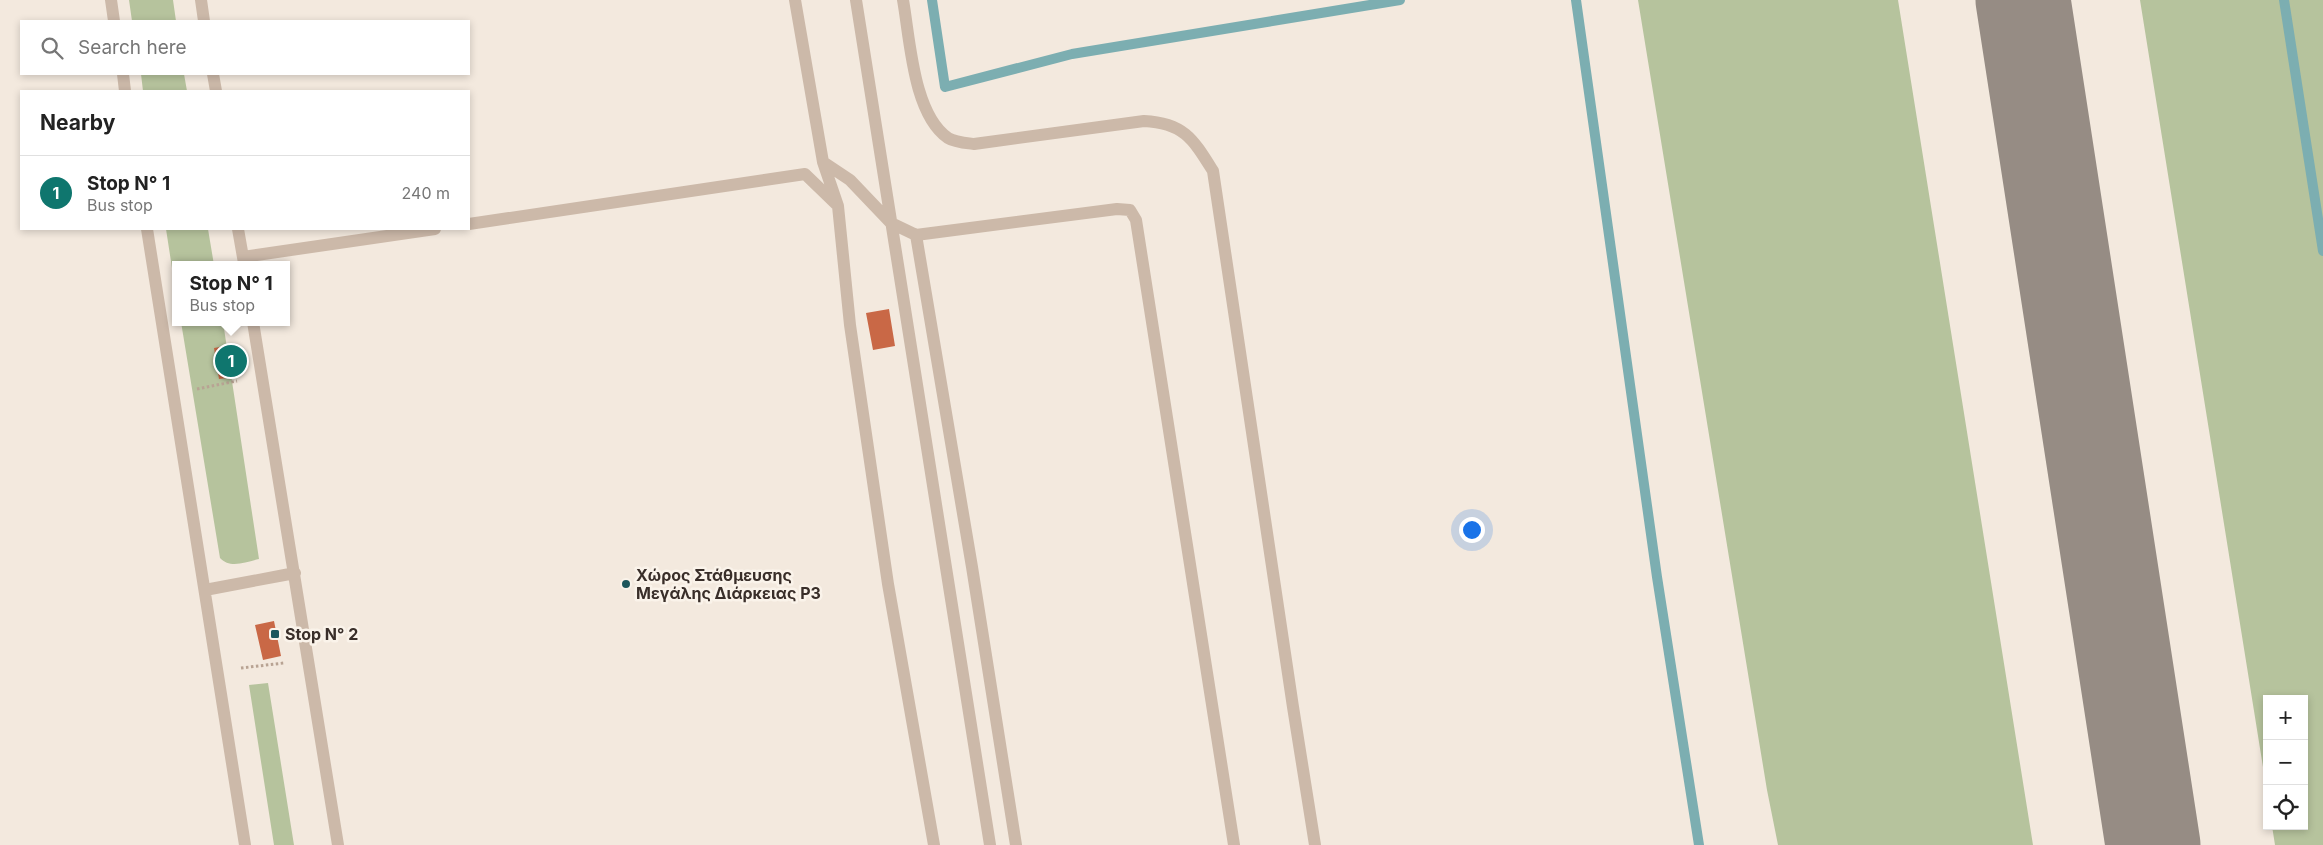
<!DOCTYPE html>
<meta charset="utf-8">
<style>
:root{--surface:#fff;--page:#f2f2f2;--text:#222;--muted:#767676;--line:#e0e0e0;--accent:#0f766e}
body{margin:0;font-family:Inter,sans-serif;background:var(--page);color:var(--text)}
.controls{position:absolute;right:15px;bottom:15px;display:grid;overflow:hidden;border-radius:0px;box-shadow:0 2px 8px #0003}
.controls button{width:45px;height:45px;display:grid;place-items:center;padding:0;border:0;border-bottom:1px solid var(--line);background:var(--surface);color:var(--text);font:25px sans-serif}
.you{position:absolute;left:1471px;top:529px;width:18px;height:18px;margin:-12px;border:4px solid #fff;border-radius:50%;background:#1a73e8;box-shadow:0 0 0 8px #1a73e833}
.badge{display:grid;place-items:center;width:32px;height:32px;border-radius:50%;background:var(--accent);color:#fff;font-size:16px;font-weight:700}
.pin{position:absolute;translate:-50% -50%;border:2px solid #fff;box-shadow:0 1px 5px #0006}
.popup{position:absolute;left:172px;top:261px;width:118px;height:65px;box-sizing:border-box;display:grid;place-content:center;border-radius:0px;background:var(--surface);filter:drop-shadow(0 1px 4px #0005);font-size:16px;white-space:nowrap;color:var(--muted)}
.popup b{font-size:19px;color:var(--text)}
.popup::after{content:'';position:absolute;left:50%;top:100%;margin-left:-10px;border:10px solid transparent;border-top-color:var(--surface)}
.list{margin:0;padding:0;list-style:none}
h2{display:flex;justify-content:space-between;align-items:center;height:65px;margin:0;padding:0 20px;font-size:21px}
h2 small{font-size:16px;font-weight:400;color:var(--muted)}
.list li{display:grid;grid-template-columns:32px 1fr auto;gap:15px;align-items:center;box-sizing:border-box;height:75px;padding:0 20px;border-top:1px solid var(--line)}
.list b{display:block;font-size:19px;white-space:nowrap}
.list p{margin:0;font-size:16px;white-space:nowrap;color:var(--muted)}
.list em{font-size:16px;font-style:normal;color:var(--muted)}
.icon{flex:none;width:28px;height:28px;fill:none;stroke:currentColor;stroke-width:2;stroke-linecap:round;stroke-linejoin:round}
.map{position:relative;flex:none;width:2323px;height:845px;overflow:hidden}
.search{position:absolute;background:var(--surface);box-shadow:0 2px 8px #0003;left:20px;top:20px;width:450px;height:55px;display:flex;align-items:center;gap:12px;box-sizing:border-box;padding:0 18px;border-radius:0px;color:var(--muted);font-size:19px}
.panel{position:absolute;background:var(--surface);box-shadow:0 2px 8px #0003;left:20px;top:90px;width:450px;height:140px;border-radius:0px}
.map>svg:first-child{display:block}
.green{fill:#b6c39d}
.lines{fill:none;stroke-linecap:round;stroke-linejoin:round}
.stream{stroke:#7caeb1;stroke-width:10}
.taxiway{stroke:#968c84;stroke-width:95}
.building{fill:#c96846}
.path{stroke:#b8a393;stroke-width:3;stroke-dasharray:2.5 2.5;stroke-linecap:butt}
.minor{stroke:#ccb9a9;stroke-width:12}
.poi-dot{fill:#1d575c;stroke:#faf3ea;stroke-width:2}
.labels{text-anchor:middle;stroke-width:5;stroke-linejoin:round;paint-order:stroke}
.poi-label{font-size:16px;font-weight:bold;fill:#392e29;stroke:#faf3ea;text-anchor:start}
</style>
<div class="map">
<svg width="2323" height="845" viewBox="0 0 2323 845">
<rect width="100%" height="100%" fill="#f3e9de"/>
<!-- green -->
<path class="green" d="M 129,0 L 173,0 L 176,21 L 132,21 Z
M 1638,0 L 1898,0 L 2033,845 L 1778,845 L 1767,790 Z
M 2140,0 L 2323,0 L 2323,845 L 2275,845 L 2272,826 L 2304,826 L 2304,699 L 2267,699 L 2267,792 Z
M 141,74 L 184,74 L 187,91 L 143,91 Z
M 166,229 L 208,229 L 214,265 L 176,265 L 176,294 Z
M 181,322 L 223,322 L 259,559 C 246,562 230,569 220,558 Z
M 268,683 L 294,845 L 274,845 L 249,685 Z"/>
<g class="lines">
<!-- stream -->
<path class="stream" d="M 932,0 L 945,87 L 1072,54 L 1400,0
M 1576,0 L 1657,577 L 1699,845
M 2284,0 L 2323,251"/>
<!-- taxiway -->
<path class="taxiway" d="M 2023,0 L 2153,845"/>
</g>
<!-- building -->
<path class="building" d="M 889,309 L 895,346 L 873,350 L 866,313 Z
M 232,345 L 236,377 L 219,379 L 214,348 Z
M 274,621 L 281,656 L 263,660 L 255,625 Z"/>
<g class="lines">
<!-- path -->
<path class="path" d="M 197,389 L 237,381
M 241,668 L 284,663"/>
<!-- minor -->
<path class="minor" d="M 111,0 L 114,21
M 201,0 L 204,21
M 795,0 L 823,162 L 838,206 L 850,325 L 888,584 L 934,845
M 856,0 L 990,845
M 903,0 C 910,39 913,114 948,138 C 954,142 966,143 974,144 L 1144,121 C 1184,123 1193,139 1213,171 L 1293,707 L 1315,845
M 123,74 L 125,91
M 213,74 L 216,91
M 823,162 L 850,180 L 891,223 L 916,235 L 972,567 L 1016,845
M 469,224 L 805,174 L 836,204
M 147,229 L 245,845
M 238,229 L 244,263
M 916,235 L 1117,209 L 1130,210 L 1136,220 L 1234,845
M 243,257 L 435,229
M 253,322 L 338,845
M 205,590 L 295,573"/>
</g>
<!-- markers -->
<g class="poi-dot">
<circle cx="626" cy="584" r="5"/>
<rect x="270" y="629" width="10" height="10" rx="2.5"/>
</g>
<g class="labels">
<!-- poi labels -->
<g class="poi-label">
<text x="636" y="581">Χώρος Στάθμευσης<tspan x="636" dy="18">Μεγάλης Διάρκειας P3</tspan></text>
<text x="285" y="640">Stop N° 2</text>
</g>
</g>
</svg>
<div class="controls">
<button>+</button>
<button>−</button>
<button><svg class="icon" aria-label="locate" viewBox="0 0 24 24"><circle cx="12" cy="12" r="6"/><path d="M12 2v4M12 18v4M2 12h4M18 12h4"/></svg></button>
</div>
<div class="you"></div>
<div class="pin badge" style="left:231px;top:361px">1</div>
<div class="popup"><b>Stop N° 1</b>Bus stop</div>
<div class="search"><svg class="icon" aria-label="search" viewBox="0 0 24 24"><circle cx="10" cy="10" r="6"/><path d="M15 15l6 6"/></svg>Search here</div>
<section class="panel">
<h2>Nearby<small></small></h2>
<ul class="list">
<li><span class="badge">1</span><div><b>Stop N° 1</b><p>Bus stop</p></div><em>240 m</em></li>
</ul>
</section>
</div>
